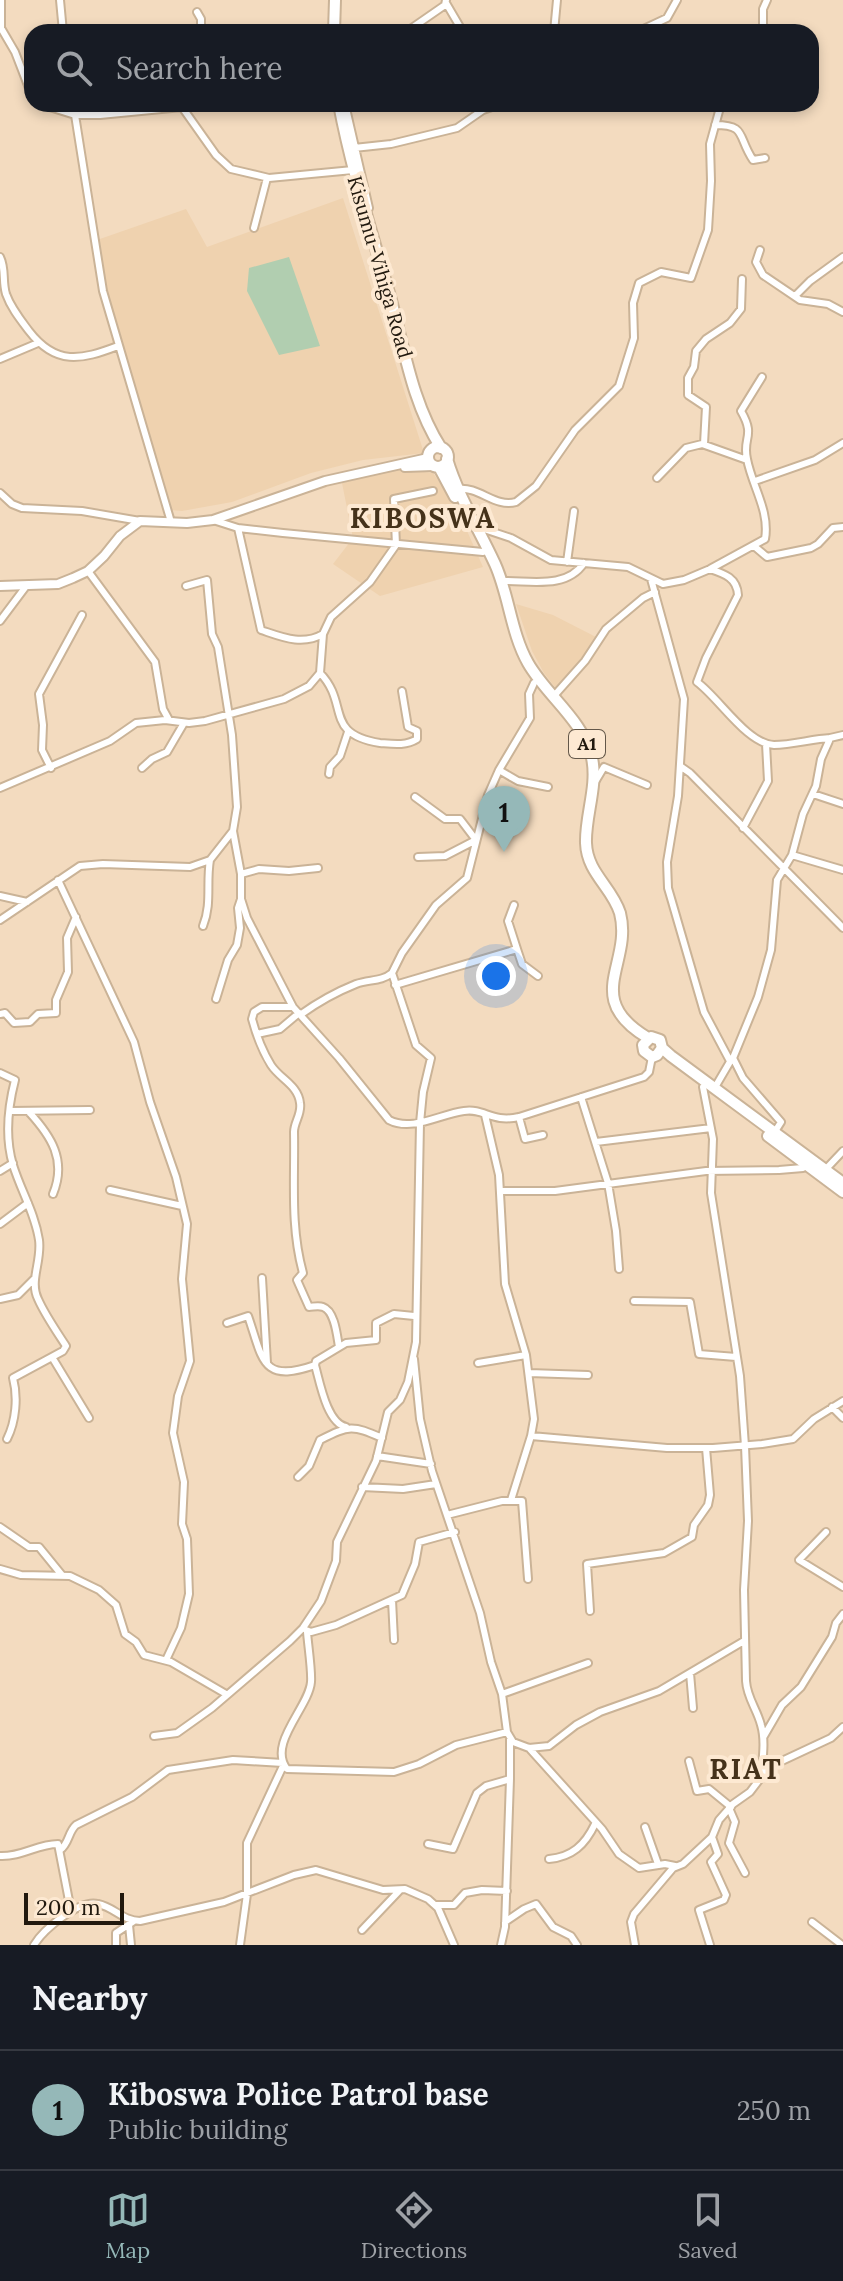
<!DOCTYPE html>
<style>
:root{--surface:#171b24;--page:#242831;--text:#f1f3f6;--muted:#9ea1a6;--line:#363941;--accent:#95b8b8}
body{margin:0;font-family:Lora,serif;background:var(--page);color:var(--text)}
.scale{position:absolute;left:24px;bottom:20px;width:100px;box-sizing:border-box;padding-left:8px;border:4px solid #21190e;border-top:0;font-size:22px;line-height:28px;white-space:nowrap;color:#21190e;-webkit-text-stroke:6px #fde9d2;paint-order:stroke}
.you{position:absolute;left:496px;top:976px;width:28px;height:28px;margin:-20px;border:6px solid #fff;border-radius:50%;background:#1a73e8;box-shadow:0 0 0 12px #1a73e833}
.badge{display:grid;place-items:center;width:52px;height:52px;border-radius:50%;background:var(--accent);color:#111;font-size:26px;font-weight:700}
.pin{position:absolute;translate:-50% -66px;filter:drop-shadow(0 2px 4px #0008)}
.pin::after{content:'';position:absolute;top:42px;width:28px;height:24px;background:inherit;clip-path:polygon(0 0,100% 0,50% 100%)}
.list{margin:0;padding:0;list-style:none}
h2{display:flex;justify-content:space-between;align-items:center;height:104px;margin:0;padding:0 32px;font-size:34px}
h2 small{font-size:26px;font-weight:400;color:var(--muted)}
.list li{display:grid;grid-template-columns:52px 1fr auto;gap:24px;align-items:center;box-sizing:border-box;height:120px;padding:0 32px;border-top:2px solid var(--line)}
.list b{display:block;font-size:30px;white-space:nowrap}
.list p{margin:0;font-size:26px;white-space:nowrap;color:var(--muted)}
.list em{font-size:26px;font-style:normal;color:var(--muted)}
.icon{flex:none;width:44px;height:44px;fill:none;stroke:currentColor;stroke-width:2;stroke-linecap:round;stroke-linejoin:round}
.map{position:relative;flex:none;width:843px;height:1945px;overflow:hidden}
.search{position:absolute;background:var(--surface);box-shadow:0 4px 12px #0003;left:24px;right:24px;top:24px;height:88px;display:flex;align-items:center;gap:20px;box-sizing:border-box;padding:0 28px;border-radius:24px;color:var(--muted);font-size:30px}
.sheet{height:224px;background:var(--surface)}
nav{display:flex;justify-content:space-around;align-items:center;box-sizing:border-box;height:112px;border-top:2px solid var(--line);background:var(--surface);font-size:22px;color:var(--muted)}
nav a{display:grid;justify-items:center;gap:4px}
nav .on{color:var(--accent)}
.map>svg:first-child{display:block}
.built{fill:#efd2af}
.green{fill:#b1ceb0}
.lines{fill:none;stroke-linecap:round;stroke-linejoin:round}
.minor-casing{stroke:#cab397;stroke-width:10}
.major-casing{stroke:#cab397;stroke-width:12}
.highway-casing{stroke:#cab397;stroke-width:14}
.minor{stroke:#fff;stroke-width:6}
.major{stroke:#fff;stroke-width:8}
.highway{stroke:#fff;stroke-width:10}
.labels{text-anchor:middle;stroke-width:8;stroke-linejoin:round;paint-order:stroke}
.shield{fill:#fde9d2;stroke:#635749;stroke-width:2}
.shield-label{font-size:18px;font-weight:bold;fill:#21190e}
.street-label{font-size:20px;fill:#21190e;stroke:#fde9d2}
.district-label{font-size:28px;font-weight:bold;letter-spacing:2px;fill:#45321a;stroke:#fde9d2}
</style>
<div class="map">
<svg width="843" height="1945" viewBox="0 0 843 1945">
<rect width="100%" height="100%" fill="#f3dbbf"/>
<!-- built -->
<path class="built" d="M 343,198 L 424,453 L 363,460 L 311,473 L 232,502 L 182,511 L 170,510 L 104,280 L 97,240 L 186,209 L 207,247 Z
M 400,469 L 433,473 L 456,506 L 483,567 L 380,596 L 333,564 L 353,538 L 342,483 Z
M 516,604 L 553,615 L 596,637 L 587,655 L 558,691 L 544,673 L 532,651 Z"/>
<!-- green -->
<path class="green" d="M 289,257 L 320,346 L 279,355 L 247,291 L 249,268 Z"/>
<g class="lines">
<!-- minor casing -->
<g class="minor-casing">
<path id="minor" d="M 1,0 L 1,28 L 15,52 L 32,96
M 60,0 L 63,32
M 446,3 L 463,32
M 197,12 L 201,19 L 201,32
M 406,32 L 445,5 L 446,0
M 554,32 L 557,0
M 637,32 L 667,18 L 677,0
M 763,32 L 763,9 L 767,0
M 40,104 L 75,115 L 103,291 L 171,522
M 74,104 L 75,115 L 100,115 L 182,107 L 216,155 L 231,169 L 269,178 L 353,170
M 345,104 L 369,208
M 715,125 C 747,125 737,136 753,160 L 765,158
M 354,148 L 391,144 L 457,128 L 483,110 L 501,104
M 254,228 L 267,178
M 760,250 L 756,262 L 763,275 L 800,300 L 828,304 L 843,312
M 0,257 C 6,269 2,281 6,294 C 11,308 20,319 29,331 C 56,366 81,360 118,346
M 795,296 L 810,281 L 843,257
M 0,359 L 38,343
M 704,444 L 706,407 L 688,395 L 688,378 L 694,367 L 696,351 L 706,339 L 730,323 L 741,309 L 742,279
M 657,478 L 686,448 L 702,444 L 747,460
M 755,481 L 815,460 L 843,443
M 458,489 C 479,486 495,508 516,502 L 536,486 L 575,430 L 619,386 L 634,338 L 633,303 L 639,283 L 661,272 L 691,278 L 708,230 L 711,181 L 710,144 L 721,104
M 0,493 L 12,504 L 22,508 L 82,511 L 140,521
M 213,520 L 238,528 L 283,533 L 483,552
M 478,527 L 511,538 L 551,560 L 628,567 L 663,584 L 684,580 L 710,569 L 765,539 C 770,511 752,486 747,459 C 742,437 756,437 741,411 L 762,377
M 238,528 L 261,630 C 282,637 302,646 323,634
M 754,546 L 767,557 L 811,548 L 818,544 L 833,528 L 843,527
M 567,562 L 574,511
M 710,569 C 725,574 737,578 738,595 L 706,658 L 697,682 C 719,698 747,744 774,745 C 792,745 812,739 830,738
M 88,571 L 155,662 L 163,709 L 169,720
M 651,579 L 684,699 L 678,796 L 667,862 L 668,888 L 704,1012 L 730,1061
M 501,581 C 529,580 566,590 584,563
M 186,586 L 207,580 L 212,634 L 218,647 L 232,735 L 237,807 L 233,831 L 241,874 L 241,899 L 247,918 L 293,1007 L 339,1058 L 389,1120 C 412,1132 440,1114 464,1111 C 485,1108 491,1123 519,1117 L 644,1077 L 649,1072 L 652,1057
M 0,621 L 27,585
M 320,673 C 350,704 323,734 380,743 C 393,744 406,746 417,739 L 417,731 L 408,727 L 402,691
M 553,697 L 585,661 L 606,629 L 643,598 L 655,592
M 680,766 L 690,773 L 843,928
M 51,768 L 42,750 L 43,725 L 39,694 L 82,615
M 142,768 L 152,759 L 167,752 L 184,723
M 499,770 L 518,781 L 548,787
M 329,774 L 330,767 L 340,756 L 348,732
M 595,782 L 604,767 L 647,785
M 0,788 L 110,741 L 136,723 L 165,720 L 189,723 L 205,721 L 284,699 L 309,686 L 320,673 L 323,634 L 331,617 L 370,582 L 396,545 L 394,499 L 433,491
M 813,794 L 843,804
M 415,797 L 445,819 L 460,819 L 476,840 L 445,856 L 418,857
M 743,828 L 768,781 L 766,744
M 792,855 L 843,870
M 241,874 L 259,869 L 289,871 L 318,868
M 58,880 L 134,1042 L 150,1102 L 176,1177 L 187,1224 L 182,1279 L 190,1361 L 178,1396 L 173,1433 L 184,1482 L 182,1524 L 187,1539 L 189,1594 L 181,1628 L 166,1660
M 0,896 L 27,902
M 0,920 L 80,866 L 103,864 L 190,867 L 210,860 L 232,832
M 203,926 C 212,904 206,883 210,860
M 517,949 L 522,964 L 538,976
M 395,985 L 517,949 L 508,921 L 514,905
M 216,999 L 228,960 L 237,945 L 240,928 L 238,908 L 241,899
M 293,1007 L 262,1007 L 254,1012 L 252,1019 C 256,1034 263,1052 271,1065 C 280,1079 298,1085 300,1103 C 302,1114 294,1122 294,1132 C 295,1180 290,1226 303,1273 L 297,1280 L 309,1307 C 313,1307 318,1305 323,1307 C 335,1311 337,1336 339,1347
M 0,1014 L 5,1013 L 14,1023 L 30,1022 L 38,1014 L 56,1013 L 56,1000 L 68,972 L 67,938 L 76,917
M 300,1015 C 318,1002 336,992 356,984 C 369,979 381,982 392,973
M 257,1034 L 280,1029 L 299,1013
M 0,1073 L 15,1080 C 8,1107 5,1138 13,1165 C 21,1191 35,1213 39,1240 C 42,1261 29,1281 38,1299 C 45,1315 57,1332 66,1346 L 63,1351 L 13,1378 C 18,1397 16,1421 7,1439
M 703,1087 L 713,1139 L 711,1193 L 740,1376 L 745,1446 L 748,1521 L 744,1590 L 746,1681 C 747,1698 757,1709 761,1725 C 766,1742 762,1761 761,1778
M 714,1089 L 731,1060
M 581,1097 L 608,1183 L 616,1231 L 619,1269
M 10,1111 L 90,1110
M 29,1112 C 51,1136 67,1160 53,1194
M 485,1115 L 499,1175 L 505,1284 L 526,1355 L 534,1419 L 531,1436 L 511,1500
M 519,1117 L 525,1139 L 543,1135
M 774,1133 L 781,1122 L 743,1078 L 733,1058 L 758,997 L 771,950 L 777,880 L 792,855 L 803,814 L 816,786 L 821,759 L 829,741 L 830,738 L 843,735
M 596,1142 L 711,1128
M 825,1170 L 843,1151
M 0,1171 L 13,1163
M 110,1190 L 182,1206
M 500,1191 L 555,1191 L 706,1171 L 779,1170 L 803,1168 L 806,1164
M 0,1224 L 28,1203
M 262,1278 L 267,1363
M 0,1299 L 18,1295 L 34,1279
M 634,1301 L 690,1302 L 699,1354 L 736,1357
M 227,1323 L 248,1316 C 263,1359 261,1384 315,1365
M 52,1357 L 89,1418
M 414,1359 L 420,1419 L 432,1471 L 480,1613 L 491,1662 L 502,1694 L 507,1732 L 513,1742 L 529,1748 L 549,1746 L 576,1725 L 600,1712 L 659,1691 L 744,1641
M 478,1363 L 526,1355
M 529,1373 L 588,1375
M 832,1407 L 843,1418
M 346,1427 C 327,1423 320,1383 315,1365 L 316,1361 L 346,1343 L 376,1340 L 376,1323 L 394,1314 L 414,1316
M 531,1436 L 667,1448 L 713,1448 L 762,1444 L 793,1439 L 814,1419 L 843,1401
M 377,1456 L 431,1464
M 298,1477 L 309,1466 L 320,1440 C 350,1425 352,1425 382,1438
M 362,1487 L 403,1489 L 436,1484
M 447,1515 L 502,1501 L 522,1501 L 528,1579
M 0,1527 L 29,1547 L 39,1547 L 61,1574
M 826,1532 L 799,1560 L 843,1587
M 0,1569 L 21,1575 L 70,1576 L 99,1590 L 116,1605 L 125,1634 L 136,1642 L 144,1655 L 171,1662 L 226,1694
M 392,1600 L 394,1640
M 590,1611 L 587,1564 L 664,1553 L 692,1537 L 694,1525 L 708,1505 L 710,1495 L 706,1448
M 306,1630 L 311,1632 L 336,1625 L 402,1595 L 415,1564 L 419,1542 L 455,1532
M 307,1632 C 308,1645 312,1671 311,1682 C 309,1707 267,1744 287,1769 L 394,1772 L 419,1764 L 456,1745 L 507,1732
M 690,1673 L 693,1708
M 502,1694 L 588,1663
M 154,1736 L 177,1733 L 212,1708 L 290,1641 L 303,1628 L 321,1601 L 336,1561 L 337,1542 L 376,1461 L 388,1412 L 400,1400 L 408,1382 L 416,1342 L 420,1123 L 423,1092 L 431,1058 L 416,1045 L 392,973 L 402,953 L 436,905 L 467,878 L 488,795 L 499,770 L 530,718 L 529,694 L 534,683
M 764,1736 L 782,1705 L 801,1687 L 832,1637 L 836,1623 L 843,1614
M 529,1748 L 602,1829 L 619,1854 L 639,1868 L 665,1864 L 675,1866
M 689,1761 L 697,1791 L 709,1789 L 731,1807
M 729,1808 L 735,1822 L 729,1843 L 745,1873
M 645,1827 L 658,1864
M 428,1844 L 453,1849 L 477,1793 L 486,1786 L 510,1779 L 510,1739
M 60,1850 C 69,1844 68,1832 76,1825 L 132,1797 L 168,1770 L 233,1760 L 283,1763
M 0,1856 C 22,1857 37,1844 58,1844 L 71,1911
M 549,1859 C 572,1857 585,1845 595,1824
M 436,1905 L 454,1905 L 465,1893 L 482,1890 L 507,1891
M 812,1922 L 842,1945
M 129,1925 L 131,1945
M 505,1927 L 505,1922 L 524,1909 L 536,1904 L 553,1927 L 571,1936 L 577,1945
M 362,1930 L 400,1890
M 34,1945 C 43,1930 79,1899 98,1904 C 114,1907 123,1921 140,1921 L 224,1902 L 294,1875 L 316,1870 L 383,1890 L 405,1889 L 428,1899 L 438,1908 L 454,1945
M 116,1945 L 116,1933 L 134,1921
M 240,1945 L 247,1894 L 247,1843 L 283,1766
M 501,1945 L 505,1927 L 510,1779
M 635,1945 L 631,1922 L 634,1914 L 673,1868 L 683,1864 L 712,1837 L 719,1820 L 733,1804 L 750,1792 L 769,1767 L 831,1738 L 843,1727
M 710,1945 L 699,1910 L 724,1900 L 726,1895 L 711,1862 L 718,1854 L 712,1837"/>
</g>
<!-- major casing -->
<g class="major-casing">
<path id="major" d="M 405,467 L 433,466
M 0,586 L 58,584 L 73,578 L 88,571 L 104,556 L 120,536 L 140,521 L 187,523 L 213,520 L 325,481 L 428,458"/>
</g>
<!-- highway casing -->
<g class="highway-casing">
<path id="highway" d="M 334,32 L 335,0
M 339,104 C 351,168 371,230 389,293 C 404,345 411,401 441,448
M428 457a10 10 0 1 1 20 0a10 10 0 1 1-20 0Z
M 447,459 C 458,496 479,529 495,564 C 509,595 511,633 528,663 C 546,695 584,721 592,758 C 598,786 585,816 586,843 C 587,873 612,887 620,913 C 633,964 581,998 648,1038
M 439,467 L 455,497
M 662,1048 L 657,1055 L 652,1057 L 644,1051 L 643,1045 L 651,1037 L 660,1040 L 662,1048 L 671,1056 L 843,1183
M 768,1136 L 843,1192"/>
</g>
<!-- minor -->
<use href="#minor" class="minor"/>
<!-- major -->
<use href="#major" class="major"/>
<!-- highway -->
<use href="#highway" class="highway"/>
</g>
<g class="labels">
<!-- shield labels -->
<rect class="shield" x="569" y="730" width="36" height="28" rx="6"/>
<g class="shield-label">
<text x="587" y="750">A1</text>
</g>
<!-- street labels -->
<g class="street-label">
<text transform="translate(380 267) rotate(74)" y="7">Kisumu-Vihiga Road</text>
</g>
<!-- district labels -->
<g class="district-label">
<text x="423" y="528">KIBOSWA</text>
<text x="746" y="1779">RIAT</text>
</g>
</g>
</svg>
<div class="scale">200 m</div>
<div class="you"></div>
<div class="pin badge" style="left:504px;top:852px">1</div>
<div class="search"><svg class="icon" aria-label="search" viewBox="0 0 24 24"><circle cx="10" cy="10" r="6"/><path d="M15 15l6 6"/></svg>Search here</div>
</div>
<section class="sheet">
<h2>Nearby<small></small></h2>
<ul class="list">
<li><span class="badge">1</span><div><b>Kiboswa Police Patrol base</b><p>Public building</p></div><em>250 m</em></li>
</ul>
</section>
<nav>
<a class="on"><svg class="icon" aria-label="map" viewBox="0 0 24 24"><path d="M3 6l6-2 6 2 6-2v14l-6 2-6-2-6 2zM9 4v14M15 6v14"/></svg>Map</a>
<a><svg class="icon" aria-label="directions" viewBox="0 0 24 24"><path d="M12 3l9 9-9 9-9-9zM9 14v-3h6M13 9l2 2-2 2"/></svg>Directions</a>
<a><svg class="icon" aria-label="saved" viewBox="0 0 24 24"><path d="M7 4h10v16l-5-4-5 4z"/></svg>Saved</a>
</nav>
